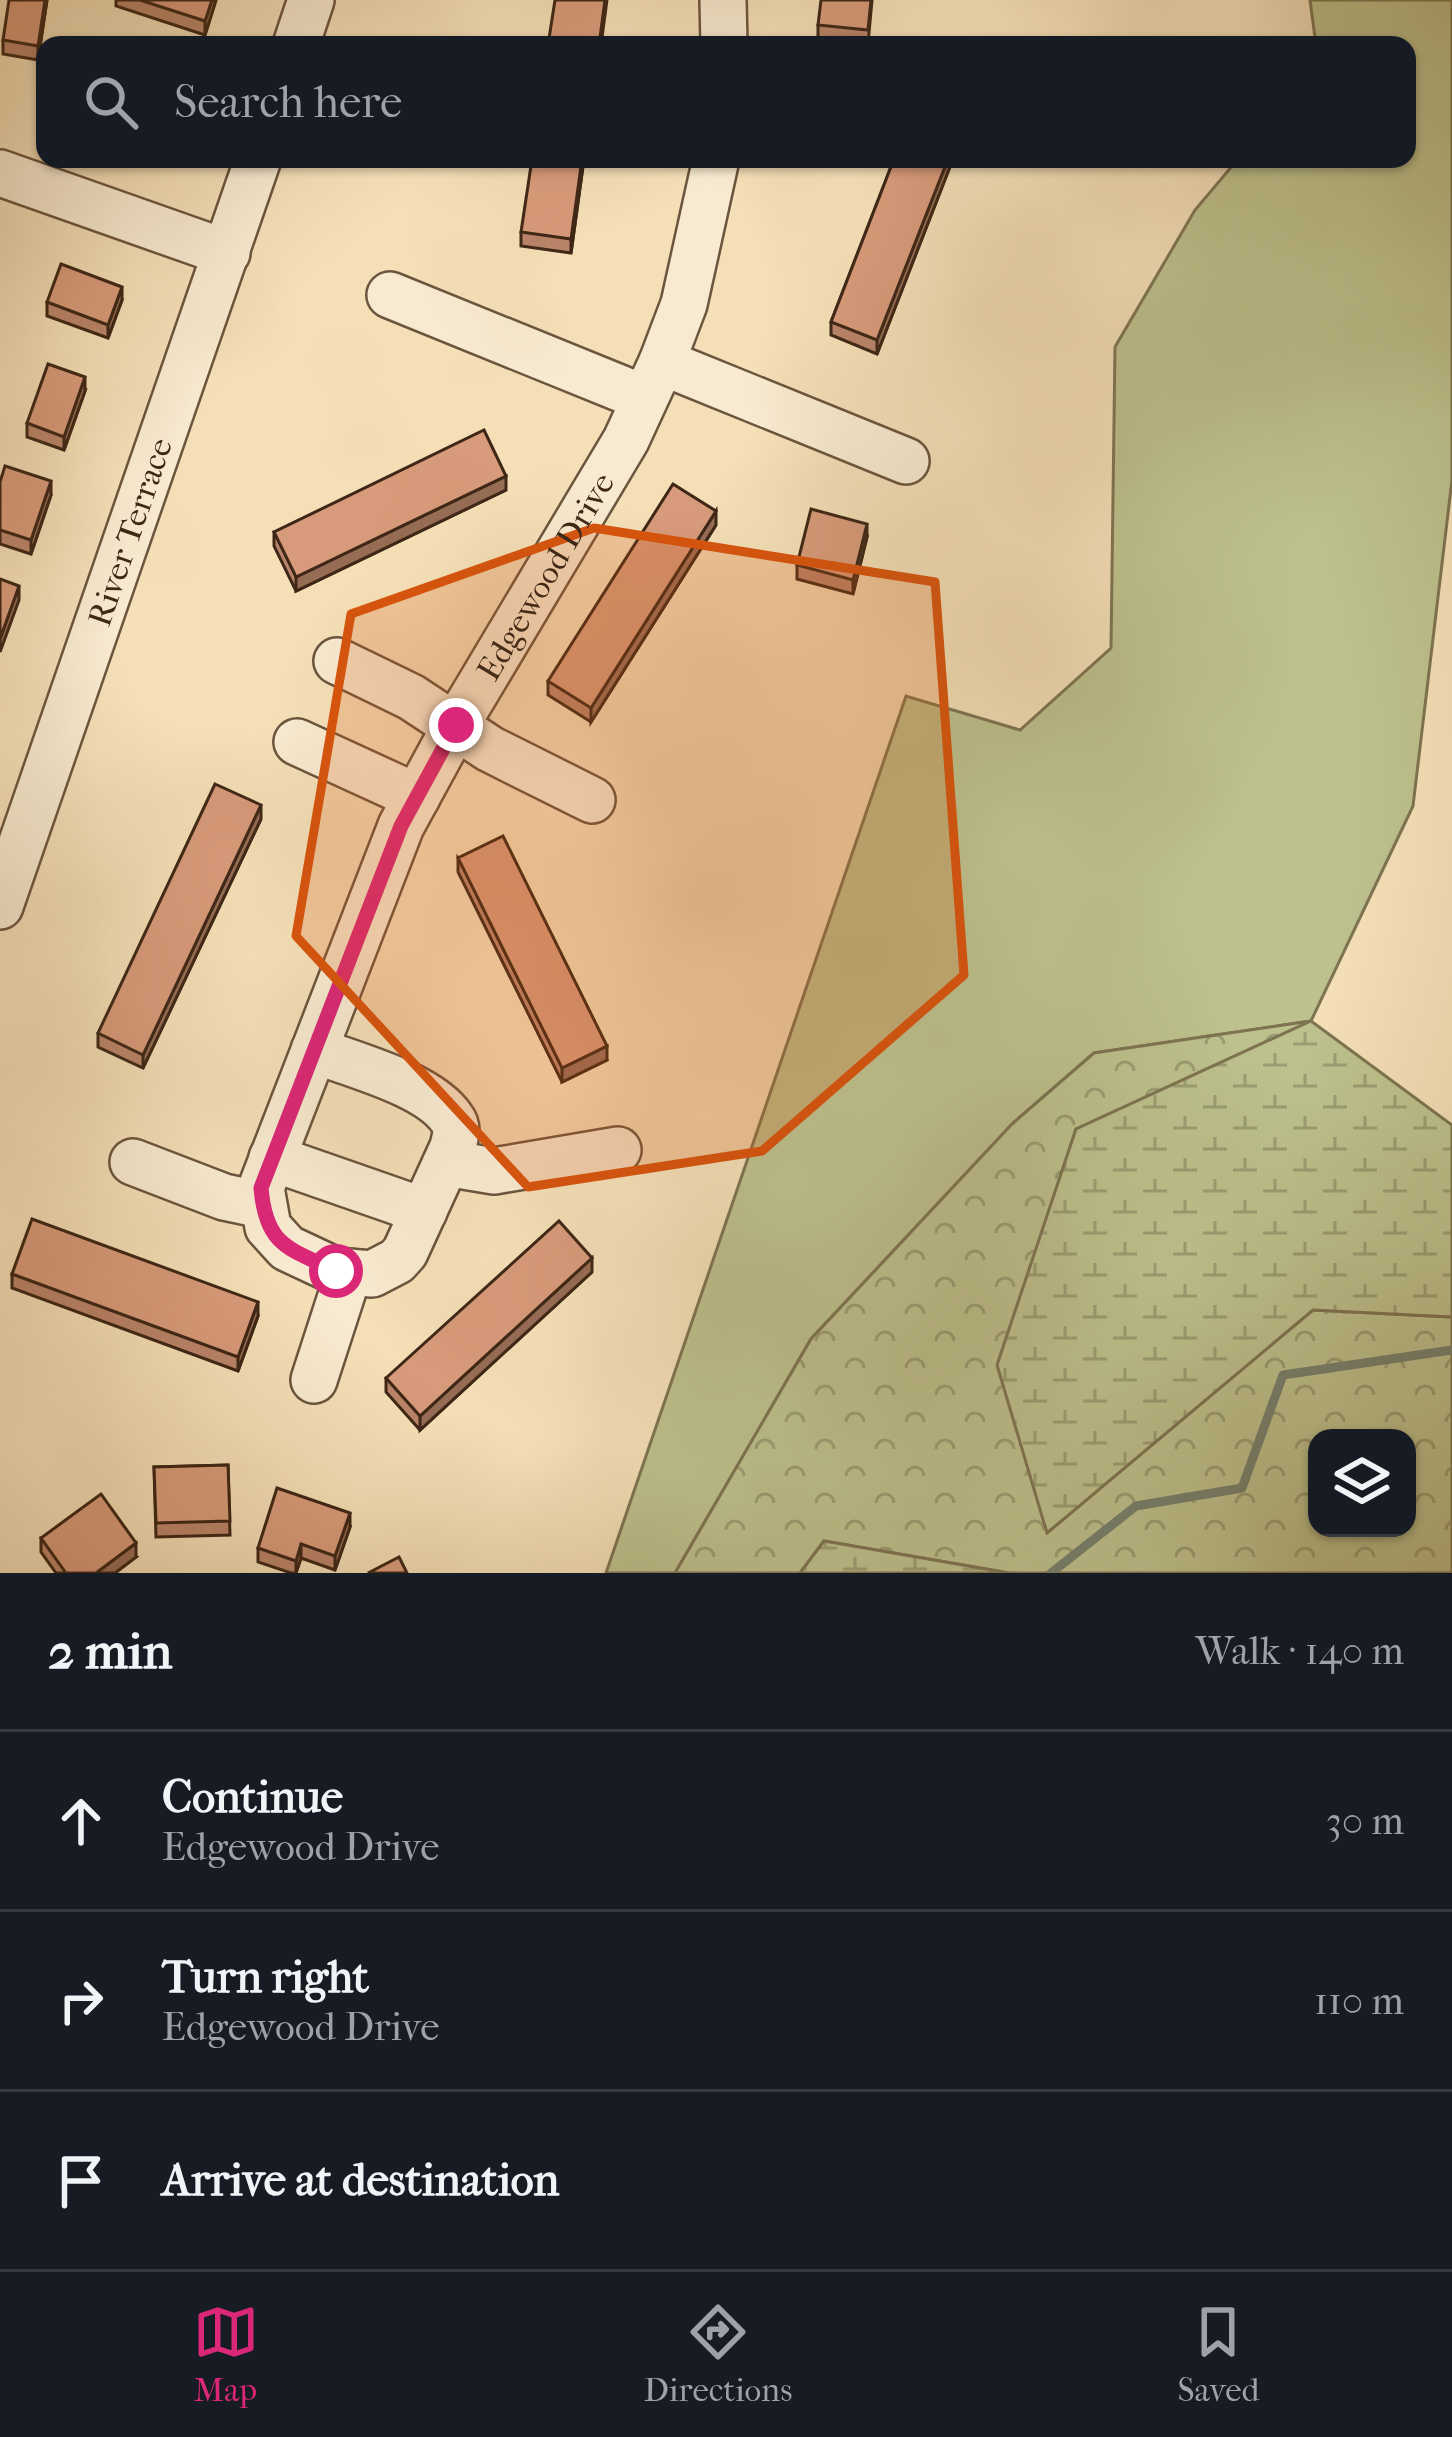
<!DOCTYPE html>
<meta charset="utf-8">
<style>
:root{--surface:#171b24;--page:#20242c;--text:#f1f3f6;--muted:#9ea1a6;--line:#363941;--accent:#db2777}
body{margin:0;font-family:"IM FELL French Canon",serif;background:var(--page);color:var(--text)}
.controls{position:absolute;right:36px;bottom:36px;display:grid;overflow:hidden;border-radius:24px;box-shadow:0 3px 9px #0004}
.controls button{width:108px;height:108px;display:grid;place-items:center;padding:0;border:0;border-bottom:3px solid var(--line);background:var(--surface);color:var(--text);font:60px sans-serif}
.stop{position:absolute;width:36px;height:36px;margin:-27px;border:9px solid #db2777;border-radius:50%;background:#fff}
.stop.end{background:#db2777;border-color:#fff;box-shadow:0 3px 12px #0008}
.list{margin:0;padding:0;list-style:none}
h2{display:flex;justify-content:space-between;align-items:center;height:156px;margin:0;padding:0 48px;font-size:51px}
h2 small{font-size:39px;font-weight:400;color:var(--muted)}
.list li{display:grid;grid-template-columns:78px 1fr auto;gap:36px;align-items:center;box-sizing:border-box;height:180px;padding:0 48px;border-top:3px solid var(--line)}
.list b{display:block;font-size:45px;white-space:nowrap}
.list p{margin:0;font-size:39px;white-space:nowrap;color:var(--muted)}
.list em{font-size:39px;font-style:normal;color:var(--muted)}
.icon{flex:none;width:66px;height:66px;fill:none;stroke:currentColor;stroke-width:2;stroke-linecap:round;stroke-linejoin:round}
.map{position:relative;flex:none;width:1452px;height:1573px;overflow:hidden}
.search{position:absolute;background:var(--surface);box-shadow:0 3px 9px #0004;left:36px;right:36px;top:36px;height:132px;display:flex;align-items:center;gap:30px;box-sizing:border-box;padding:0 42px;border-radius:24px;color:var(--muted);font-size:45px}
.sheet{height:696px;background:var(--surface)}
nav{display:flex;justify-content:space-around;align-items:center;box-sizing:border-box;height:168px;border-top:3px solid var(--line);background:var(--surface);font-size:33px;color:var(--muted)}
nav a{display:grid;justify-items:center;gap:6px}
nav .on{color:var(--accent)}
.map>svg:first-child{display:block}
.green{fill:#bdc18d;stroke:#7e7452;stroke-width:3}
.forest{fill:url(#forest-crowns);stroke:#7e7452;stroke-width:3;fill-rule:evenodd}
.wetland{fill:url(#wetland-marsh);stroke:#7e7452;stroke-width:3}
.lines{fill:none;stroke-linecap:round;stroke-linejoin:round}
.stream{stroke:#76816f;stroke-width:9}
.minor-casing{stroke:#6c553e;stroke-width:50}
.minor{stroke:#f8ead0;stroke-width:45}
.wall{fill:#b98469;stroke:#3e2716;stroke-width:3}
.shaded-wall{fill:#966c55;stroke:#3e2716;stroke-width:3}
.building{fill:#d79a7a;stroke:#3e2716;stroke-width:3}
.route{stroke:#db2777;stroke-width:15}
.marked{fill:#d7540d;fill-opacity:0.2;stroke:#d7540d;stroke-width:9;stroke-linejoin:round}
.labels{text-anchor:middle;stroke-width:10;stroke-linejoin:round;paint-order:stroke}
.street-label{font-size:33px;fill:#3e2716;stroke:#f8ead0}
</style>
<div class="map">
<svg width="1452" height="1573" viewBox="0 0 1452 1573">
<defs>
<pattern id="forest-crowns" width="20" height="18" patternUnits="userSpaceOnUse" patternTransform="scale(3)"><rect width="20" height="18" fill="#bdc18d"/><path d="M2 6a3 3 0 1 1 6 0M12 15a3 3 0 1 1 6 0" fill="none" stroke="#9b9d72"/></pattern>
<pattern id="wetland-marsh" width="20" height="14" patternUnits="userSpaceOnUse" patternTransform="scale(3)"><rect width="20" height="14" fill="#bdc18d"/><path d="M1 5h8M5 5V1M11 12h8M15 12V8" fill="none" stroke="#9b9d72"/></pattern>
</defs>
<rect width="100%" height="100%" fill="#f4dfb7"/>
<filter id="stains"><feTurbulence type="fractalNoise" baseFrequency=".00167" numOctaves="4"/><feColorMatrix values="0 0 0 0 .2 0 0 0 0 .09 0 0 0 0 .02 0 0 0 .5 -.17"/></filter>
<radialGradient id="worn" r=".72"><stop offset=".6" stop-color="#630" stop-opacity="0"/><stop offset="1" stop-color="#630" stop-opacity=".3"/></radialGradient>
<!-- green -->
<path class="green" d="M 1310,0 L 1452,0 L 1452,480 L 1413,806 L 1311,1021 L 1094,1053 L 1013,1123 L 811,1339 L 675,1573 L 606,1573 L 906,696 L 1020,730 L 1111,648 L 1115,347 L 1195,210 L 1238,159 L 1407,159 L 1407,45 L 1316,45 Z"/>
<!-- forest -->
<path class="forest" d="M 1311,1021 L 1076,1129 L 998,1366 L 1048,1532 L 1313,1310 L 1452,1317 L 1452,1573 L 1009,1573 L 824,1541 L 800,1573 L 675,1573 L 811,1339 L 1013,1123 L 1094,1053 ZM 1317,1438 L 1407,1438 L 1407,1528 L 1317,1528 Z"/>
<!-- wetland -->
<path class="wetland" d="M 1311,1021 L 1452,1125 L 1452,1317 L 1313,1310 L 1047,1533 L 997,1365 L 1076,1129 Z
M 824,1541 L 1009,1573 L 800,1573 Z"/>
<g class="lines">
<!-- stream -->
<path class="stream" d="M 1051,1573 L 1136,1506 L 1242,1488 L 1283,1375 L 1452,1350"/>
<!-- minor casing -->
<g class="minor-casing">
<g id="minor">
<path d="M 723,0 L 724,45"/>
<path d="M 296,45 L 311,0"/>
<path d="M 0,173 L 227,253"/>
<path d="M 390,295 L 644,398"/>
<path d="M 662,362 L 906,461"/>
<path d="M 337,661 L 411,697 L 490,749 L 592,800"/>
<path d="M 297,742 L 417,797"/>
<path id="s1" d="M 0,906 L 258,159"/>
<path id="s2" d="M 314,1050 C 353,1065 429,1084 452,1119 C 459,1128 455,1137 453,1147 L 405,1252 L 397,1261 L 372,1274 L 336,1271 L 287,1248 L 268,1227 L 261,1188 L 401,826 L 456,725 L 626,440 L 662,362 L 684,304 L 716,159"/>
<path d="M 272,1158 L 424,1211"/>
<path d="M 133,1162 L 224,1197 L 262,1205"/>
<path d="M 446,1163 L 494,1171 L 618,1150"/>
<path d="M 314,1380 L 349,1272"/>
</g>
</g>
<!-- minor -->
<use href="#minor" class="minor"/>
</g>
<!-- wall -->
<path class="wall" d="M 47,0 L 38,60 L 3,54 L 3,40 Z
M 116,0 L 216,0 L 205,35 L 116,6 Z
M 872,0 L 868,44 L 818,39 L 818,25 Z
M 584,159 L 571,253 L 521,246 L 521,232 Z
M 894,159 L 953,159 L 877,354 L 831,335 L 831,322 Z
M 122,300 L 108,338 L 47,316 L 47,302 Z
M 85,391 L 64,450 L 27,437 L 27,423 Z
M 0,482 L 51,495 L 31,554 L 0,544 Z
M 506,490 L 296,591 L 274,546 L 274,532 Z
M 716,525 L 591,722 L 548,695 L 548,681 Z
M 867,537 L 853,594 L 797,579 L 797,565 Z
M 261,819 L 143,1068 L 98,1047 L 98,1033 Z
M 458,858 L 607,1060 L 562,1082 L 458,872 Z
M 592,1272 L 420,1430 L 386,1392 L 386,1378 Z
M 12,1274 L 258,1316 L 238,1371 L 12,1288 Z
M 228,1465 L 230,1535 L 156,1537 L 154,1467 Z
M 350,1527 L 335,1570 L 301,1558 L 296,1573 L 291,1573 L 258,1562 L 258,1548 Z
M 41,1538 L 136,1557 L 115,1573 L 56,1573 L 41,1552 Z"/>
<!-- shaded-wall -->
<path class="shaded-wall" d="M 45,0 L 47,0 L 38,60 L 38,46 Z
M 212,0 L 216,0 L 205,35 L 205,21 Z
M 605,0 L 607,0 L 601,45 L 599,45 Z
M 582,159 L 584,159 L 571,253 L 571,239 Z
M 948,159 L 953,159 L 877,354 L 877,340 Z
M 122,287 L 122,300 L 108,338 L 108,325 Z
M 85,377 L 85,391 L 64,450 L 64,437 Z
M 506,476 L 506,490 L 296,591 L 296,577 Z
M 51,481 L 51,495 L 31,554 L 31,540 Z
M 716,511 L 716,525 L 591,722 L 591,708 Z
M 867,524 L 867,537 L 853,594 L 853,580 Z
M 19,586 L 19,600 L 0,652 L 0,639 Z
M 261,805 L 261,819 L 143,1068 L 143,1055 Z
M 607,1046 L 607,1060 L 562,1082 L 562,1068 Z
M 592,1258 L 592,1272 L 420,1430 L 420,1416 Z
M 258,1302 L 258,1316 L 238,1371 L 238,1357 Z
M 350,1513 L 350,1527 L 335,1570 L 335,1556 Z
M 136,1543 L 136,1557 L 115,1573 L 96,1573 Z
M 301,1544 L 301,1558 L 296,1573 L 296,1561 Z"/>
<!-- building -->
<path class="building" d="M 9,0 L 45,0 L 38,46 L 3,40 Z
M 140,0 L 212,0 L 205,21 Z
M 555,0 L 605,0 L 599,45 L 548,45 Z
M 821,0 L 871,0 L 868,30 L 818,25 Z
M 532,159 L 582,159 L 571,239 L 521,232 Z
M 894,159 L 948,159 L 877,340 L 831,322 Z
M 61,264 L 122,287 L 108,325 L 47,302 Z
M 48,364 L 85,377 L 64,437 L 27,423 Z
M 484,430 L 506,476 L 296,577 L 274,532 Z
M 5,466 L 51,481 L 31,540 L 0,530 L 0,482 Z
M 673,484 L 716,511 L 591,708 L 548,681 Z
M 811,509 L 867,524 L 853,580 L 797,565 Z
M 0,579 L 19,586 L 0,639 Z
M 215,784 L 261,805 L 143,1055 L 98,1033 Z
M 503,836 L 607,1046 L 562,1068 L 458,858 Z
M 32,1219 L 258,1302 L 238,1357 L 12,1274 Z
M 559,1221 L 592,1258 L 420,1416 L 386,1378 Z
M 228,1465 L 230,1521 L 156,1523 L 154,1467 Z
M 277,1488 L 350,1513 L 335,1556 L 301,1544 L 296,1561 L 258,1548 Z
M 101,1494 L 136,1543 L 96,1573 L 66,1573 L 41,1538 Z
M 399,1557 L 407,1573 L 368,1573 Z"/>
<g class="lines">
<!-- route -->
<path class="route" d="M 336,1271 C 288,1248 266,1246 261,1188 L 401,826 L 456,725"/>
</g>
<!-- marked area -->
<path class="marked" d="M 594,528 L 935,582 L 964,975 L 762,1151 L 528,1187 L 296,936 L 351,614 Z"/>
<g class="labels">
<!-- street labels -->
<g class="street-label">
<text dy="12" stroke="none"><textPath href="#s1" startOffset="396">River Terrace</textPath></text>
<text dy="12" stroke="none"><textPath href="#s2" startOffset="1176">Edgewood Drive</textPath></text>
</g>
</g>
<rect width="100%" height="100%" filter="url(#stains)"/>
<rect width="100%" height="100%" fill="url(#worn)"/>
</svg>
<div class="controls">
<button><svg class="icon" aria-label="layers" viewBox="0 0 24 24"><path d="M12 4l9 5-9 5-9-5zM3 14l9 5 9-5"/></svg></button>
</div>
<div class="stop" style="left:336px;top:1271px"></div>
<div class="stop end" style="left:456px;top:725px"></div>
<div class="search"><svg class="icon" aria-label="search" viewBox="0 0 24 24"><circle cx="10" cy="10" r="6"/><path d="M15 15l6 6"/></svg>Search here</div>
</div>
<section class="sheet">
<h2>2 min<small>Walk · 140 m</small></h2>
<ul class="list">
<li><svg class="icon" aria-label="ahead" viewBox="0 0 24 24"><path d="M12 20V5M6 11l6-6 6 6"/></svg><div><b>Continue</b><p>Edgewood Drive</p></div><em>30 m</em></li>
<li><svg class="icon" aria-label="right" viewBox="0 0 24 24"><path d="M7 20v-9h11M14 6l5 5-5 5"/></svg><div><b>Turn right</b><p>Edgewood Drive</p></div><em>110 m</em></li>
<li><svg class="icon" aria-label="arrive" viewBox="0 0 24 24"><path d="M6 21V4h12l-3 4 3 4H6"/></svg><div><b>Arrive at destination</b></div></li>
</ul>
</section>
<nav>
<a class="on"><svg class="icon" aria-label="map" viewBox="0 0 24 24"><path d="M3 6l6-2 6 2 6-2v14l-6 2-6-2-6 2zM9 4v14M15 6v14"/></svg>Map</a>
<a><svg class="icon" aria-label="directions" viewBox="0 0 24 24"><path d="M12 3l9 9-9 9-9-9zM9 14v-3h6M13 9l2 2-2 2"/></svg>Directions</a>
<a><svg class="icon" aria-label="saved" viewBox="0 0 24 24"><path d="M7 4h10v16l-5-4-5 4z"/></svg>Saved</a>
</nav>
